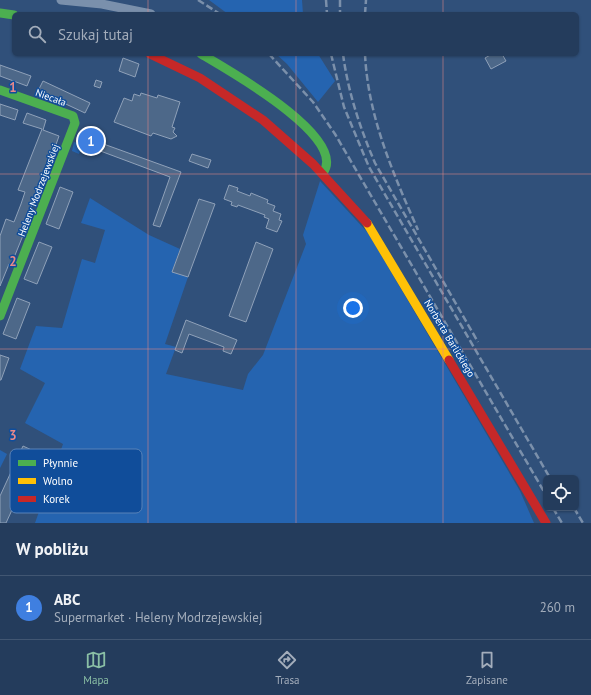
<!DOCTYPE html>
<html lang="pl">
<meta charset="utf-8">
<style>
:root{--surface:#243c5c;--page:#304765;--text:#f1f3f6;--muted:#a3adbb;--line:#415672;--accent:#8abfa5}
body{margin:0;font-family:"PT Sans",sans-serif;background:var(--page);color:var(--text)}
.controls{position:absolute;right:12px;bottom:12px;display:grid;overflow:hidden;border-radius:6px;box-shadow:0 1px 3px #0004}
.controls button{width:36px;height:36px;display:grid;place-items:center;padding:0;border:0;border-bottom:1px solid var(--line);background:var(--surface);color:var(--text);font:20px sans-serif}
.you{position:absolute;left:353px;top:308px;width:14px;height:14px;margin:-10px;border:3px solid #fff;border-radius:50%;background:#1a73e8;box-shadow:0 0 0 6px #1a73e833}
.badge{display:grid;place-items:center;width:26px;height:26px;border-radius:50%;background:var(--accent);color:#fff;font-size:13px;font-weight:700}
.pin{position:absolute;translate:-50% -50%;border:2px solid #fff;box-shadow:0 1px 4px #0006}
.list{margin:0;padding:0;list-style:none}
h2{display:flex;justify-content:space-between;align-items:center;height:52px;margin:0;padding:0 16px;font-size:17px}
h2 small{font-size:13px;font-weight:400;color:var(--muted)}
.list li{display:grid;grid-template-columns:26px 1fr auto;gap:12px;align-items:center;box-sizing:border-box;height:64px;padding:0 16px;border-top:1px solid var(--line)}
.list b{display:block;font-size:15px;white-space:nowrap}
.list p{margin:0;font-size:13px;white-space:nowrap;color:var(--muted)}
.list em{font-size:13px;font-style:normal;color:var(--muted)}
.icon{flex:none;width:22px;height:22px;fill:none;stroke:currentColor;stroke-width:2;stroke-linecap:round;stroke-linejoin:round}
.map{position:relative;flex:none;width:591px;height:523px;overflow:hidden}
.search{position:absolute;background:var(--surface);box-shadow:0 1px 3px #0004;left:12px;right:12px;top:12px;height:44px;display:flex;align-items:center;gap:10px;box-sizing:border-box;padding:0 14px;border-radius:6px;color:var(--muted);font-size:15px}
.sheet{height:116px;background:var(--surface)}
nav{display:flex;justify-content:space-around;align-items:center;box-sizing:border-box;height:56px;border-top:1px solid var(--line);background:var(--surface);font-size:11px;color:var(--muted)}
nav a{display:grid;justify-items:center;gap:2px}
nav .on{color:var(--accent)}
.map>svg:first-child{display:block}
.green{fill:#2564b0}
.building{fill:#4d6889;stroke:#8fa1b9}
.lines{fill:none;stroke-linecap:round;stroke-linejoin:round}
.street{stroke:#7a90ac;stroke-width:9}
.fast{stroke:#4caf50;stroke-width:9}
.slow{stroke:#ffc107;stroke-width:9}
.jam{stroke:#c62828;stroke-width:9}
.rail{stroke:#7b90ab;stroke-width:2.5;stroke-dasharray:7 3;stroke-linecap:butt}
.grid{fill:none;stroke:#e88989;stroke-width:1;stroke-opacity:0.55}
.labels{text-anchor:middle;stroke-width:3;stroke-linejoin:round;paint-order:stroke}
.street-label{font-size:10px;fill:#fff;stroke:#104d9a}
.key{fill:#104d9a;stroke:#5882b8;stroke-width:1}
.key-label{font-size:11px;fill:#fff}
.grid-label{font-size:13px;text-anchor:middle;font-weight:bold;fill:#e88989;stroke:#104d9a;stroke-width:3;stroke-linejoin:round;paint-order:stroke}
</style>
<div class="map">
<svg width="591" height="523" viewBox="0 0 591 523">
<rect width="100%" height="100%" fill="#30507a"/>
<!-- green -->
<path class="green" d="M 209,0 L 302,0 L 303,14 L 228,14 Z
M 276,54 L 318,54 L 335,81 L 318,102 L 287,64 Z
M 74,142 L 83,145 L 79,154 L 72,151 Z
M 320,181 L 368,233 L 520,491 L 534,523 L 35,523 L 63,444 L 25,423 L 45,383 L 20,369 L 36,326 L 62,328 L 82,259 L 95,263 L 105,230 L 81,223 L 90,198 L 149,235 L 180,249 L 172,271 L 188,277 L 165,344 L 176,347 L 166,374 L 243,390 L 248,374 L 263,355 L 306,244 L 303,235 Z
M 0,450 L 7,454 L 0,468 Z"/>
<!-- building -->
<path class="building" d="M 492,54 L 502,54 L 506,61 L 491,69 L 485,58 Z
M 123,58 L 139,64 L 135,77 L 119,71 Z
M 0,65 L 31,76 L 27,86 L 0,76 Z
M 96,80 L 102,82 L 100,88 L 94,86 Z
M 43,81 L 90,103 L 85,113 L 38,91 Z
M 141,93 L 157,98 L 158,95 L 180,102 L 172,127 L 175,128 L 173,132 L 177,136 L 171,139 L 153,133 L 151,136 L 114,122 L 124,98 L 132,101 L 134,94 L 140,96 Z
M 0,104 L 18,110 L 15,120 L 0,115 Z
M 27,113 L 46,120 L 43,130 L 59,136 L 38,196 L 36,195 L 27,217 L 23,227 L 26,228 L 11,265 L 9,264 L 0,286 L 0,236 L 6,219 L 14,222 L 21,204 L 25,192 L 18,190 L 42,129 L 23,123 Z
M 86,136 L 98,140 L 96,147 L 84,143 Z
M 98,142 L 181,172 L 160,227 L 153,225 L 170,177 L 95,149 Z
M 192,154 L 211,160 L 208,168 L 189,161 Z
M 229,185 L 238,188 L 237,191 L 250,196 L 251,193 L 268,200 L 267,203 L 275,206 L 273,211 L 281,214 L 279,220 L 282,221 L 277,232 L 266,228 L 269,219 L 264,217 L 265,215 L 238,205 L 237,207 L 231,205 L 232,202 L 224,199 Z
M 60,187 L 73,192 L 59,229 L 46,224 Z
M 199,199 L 215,204 L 188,277 L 172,272 Z
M 39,242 L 52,247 L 37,284 L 24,279 Z
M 256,242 L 273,249 L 246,322 L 229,316 Z
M 17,298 L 30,303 L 16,339 L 3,334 Z
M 186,320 L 237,340 L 231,354 L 223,351 L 224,347 L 189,334 L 182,353 L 175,350 Z
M 0,355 L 9,358 L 1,380 L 0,380 Z
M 23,446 L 38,453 L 6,523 L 0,523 L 0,496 Z"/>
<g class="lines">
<!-- street -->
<path class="street" d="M 61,0 L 102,4 L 151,14"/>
<!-- fast -->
<path class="fast" d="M 0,13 L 14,15
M 201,54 C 226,69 349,137 323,173
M 0,90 L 73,116 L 75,123 L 0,316"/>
<!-- slow -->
<path class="slow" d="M 367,223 L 449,360"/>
<!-- jam -->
<path class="jam" d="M 150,54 L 200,78 L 263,120 L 313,164 L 367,223
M 449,360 L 546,523"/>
<!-- rail -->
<path class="rail" d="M 198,0 L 220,14
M 326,0 L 327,14
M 340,0 L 340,14
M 365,14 L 366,0
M 269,54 L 313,102 L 335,134 L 546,495
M 331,54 L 344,107 L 369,167 L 550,478
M 343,54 C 348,92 360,128 375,163 L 478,342
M 365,54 C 368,117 393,173 418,230
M 553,508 L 562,523
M 574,508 L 583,523"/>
</g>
<!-- grid -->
<path class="grid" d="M 148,0 L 148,14M 296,0 L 296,14M 443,0 L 443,14M 148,54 L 148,523M 296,54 L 296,523M 443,54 L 443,523M 0,174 L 591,174M 0,349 L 591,349"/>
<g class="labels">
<!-- street labels -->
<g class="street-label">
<text transform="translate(51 97) rotate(20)" y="4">Niecała</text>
<text transform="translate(38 190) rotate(-69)" y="4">Heleny Modrzejewskiej</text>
<text transform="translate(450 338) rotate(59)" y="4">Norberta Barlickiego</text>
</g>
</g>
<!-- legend -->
<rect x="10" y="449" width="132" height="64" rx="6" class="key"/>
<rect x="18" y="460" width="18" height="6" fill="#4caf50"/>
<rect x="18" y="478" width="18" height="6" fill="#ffc107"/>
<rect x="18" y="496" width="18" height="6" fill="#c62828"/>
<g class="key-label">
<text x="43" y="467">Płynnie</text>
<text x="43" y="485">Wolno</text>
<text x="43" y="503">Korek</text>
</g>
<g class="grid-label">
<text x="13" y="92">1</text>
<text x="13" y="266">2</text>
<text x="13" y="440">3</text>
</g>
</svg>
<div class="controls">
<button><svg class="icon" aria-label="locate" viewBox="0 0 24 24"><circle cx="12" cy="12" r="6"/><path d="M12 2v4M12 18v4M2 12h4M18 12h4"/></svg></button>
</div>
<div class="you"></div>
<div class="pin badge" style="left:91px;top:141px;background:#3f7fe0">1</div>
<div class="search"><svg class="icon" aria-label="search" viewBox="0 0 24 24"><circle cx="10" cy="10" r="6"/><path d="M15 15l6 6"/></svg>Szukaj tutaj</div>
</div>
<section class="sheet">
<h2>W pobliżu<small></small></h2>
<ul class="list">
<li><span class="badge" style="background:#3f7fe0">1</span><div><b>ABC</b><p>Supermarket · Heleny Modrzejewskiej</p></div><em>260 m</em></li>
</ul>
</section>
<nav>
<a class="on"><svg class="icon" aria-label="map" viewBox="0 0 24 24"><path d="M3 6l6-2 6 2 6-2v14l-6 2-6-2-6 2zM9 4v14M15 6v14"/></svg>Mapa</a>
<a><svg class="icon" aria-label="directions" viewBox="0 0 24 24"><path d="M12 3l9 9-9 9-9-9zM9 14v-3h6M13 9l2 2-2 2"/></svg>Trasa</a>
<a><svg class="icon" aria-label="saved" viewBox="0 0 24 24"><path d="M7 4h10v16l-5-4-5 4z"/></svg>Zapisane</a>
</nav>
